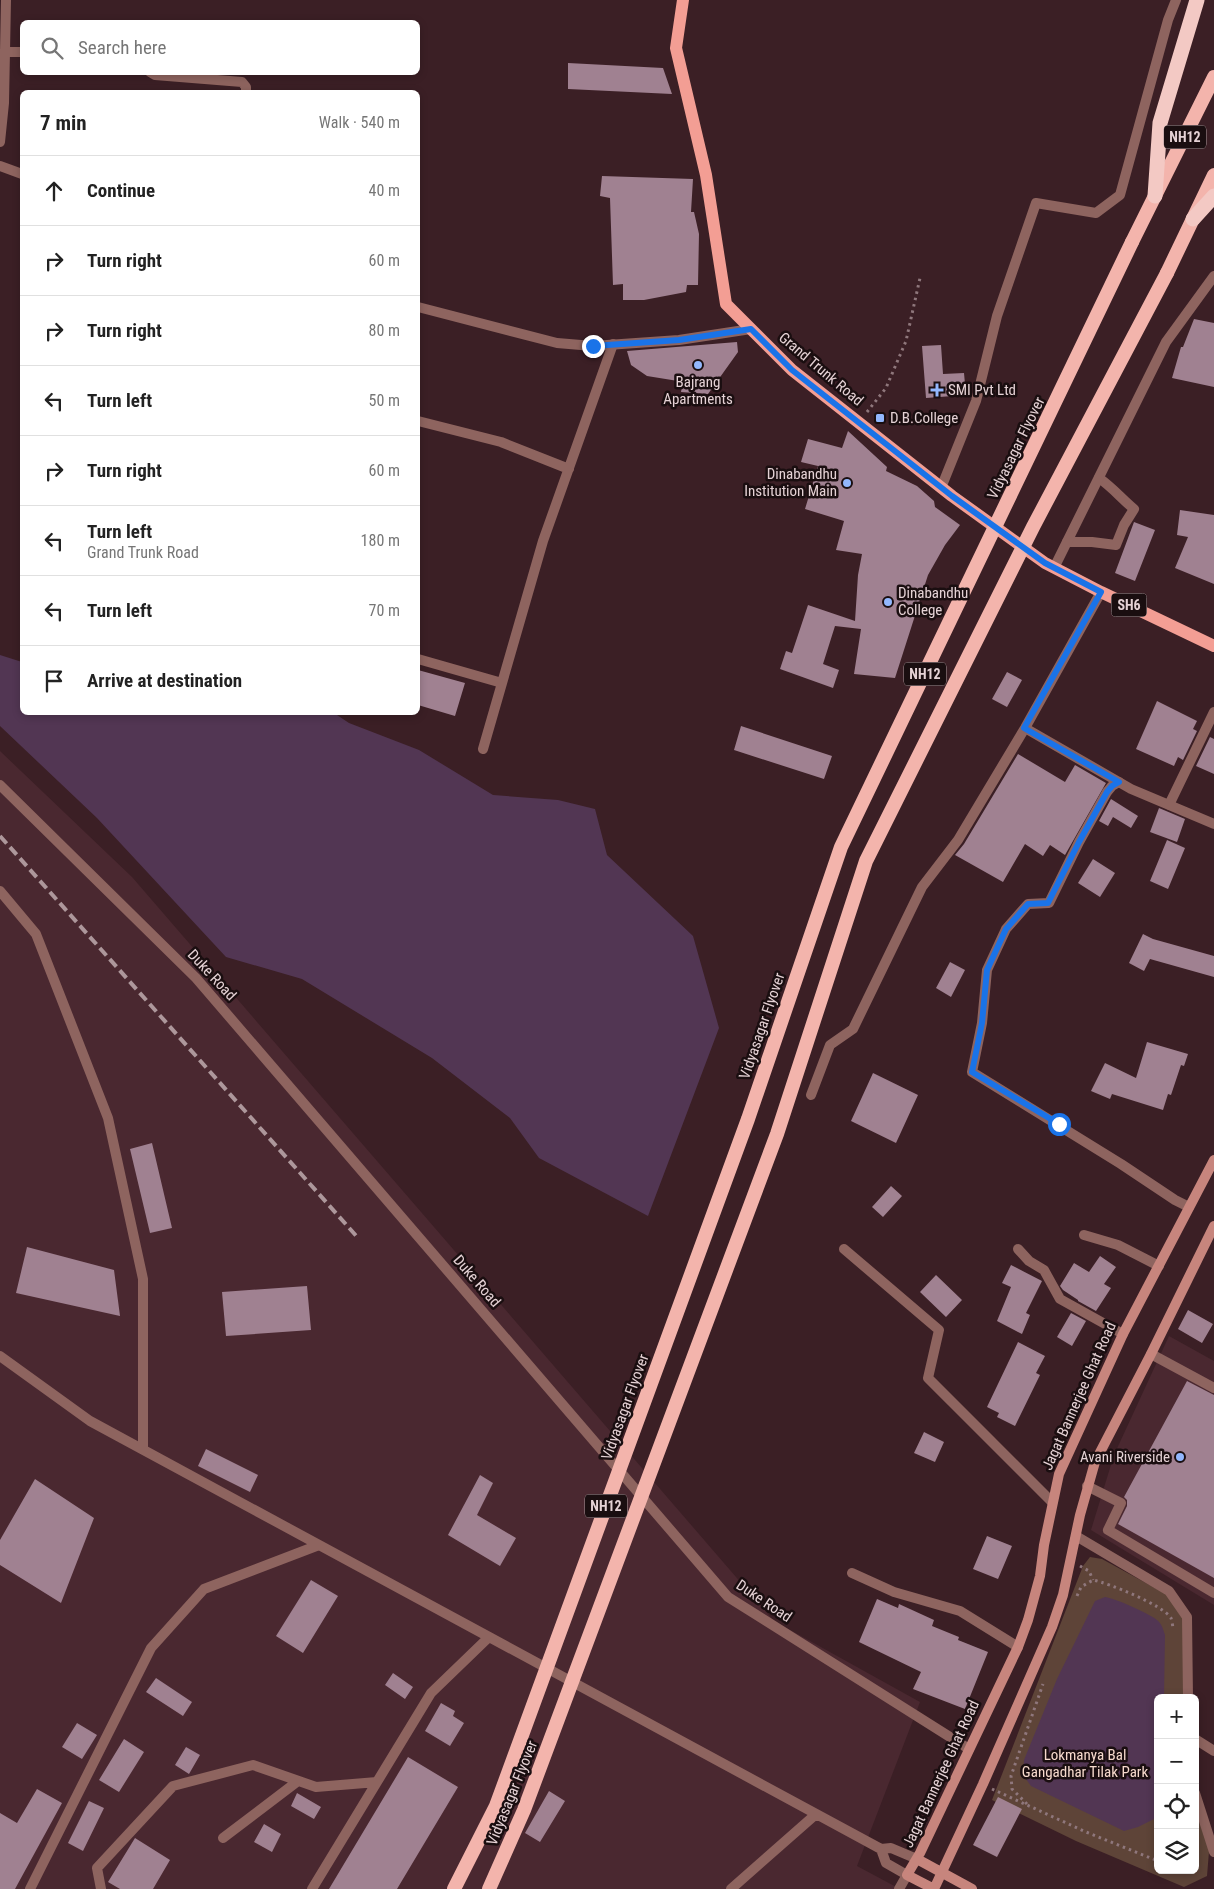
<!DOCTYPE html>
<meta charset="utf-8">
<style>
:root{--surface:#fff;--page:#f6f6f6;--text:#222;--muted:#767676;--line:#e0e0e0}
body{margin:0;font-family:"Roboto Condensed",sans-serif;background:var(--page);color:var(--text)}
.controls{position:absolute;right:15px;bottom:15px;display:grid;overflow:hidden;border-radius:8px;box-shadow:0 2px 8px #0003}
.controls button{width:45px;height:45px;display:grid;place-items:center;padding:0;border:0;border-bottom:1px solid var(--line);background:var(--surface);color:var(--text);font:25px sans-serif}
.stop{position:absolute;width:15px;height:15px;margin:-11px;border:4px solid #1a73e8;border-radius:50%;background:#fff}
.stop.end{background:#1a73e8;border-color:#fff;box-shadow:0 1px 5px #0008}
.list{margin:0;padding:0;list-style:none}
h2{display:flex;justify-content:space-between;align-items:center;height:65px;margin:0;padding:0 20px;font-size:21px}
h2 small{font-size:16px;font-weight:400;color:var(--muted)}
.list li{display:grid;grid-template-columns:32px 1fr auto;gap:15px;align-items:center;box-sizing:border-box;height:70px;padding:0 20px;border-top:1px solid var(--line)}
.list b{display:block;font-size:19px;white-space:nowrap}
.list p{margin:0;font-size:16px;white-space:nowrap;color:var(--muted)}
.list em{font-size:16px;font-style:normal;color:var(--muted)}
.icon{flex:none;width:28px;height:28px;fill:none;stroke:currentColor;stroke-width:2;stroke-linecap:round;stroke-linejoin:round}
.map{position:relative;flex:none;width:1214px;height:1889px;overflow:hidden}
.search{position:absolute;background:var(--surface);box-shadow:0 2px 8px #0003;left:20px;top:20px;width:400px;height:55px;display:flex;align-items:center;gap:12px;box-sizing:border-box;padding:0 18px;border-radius:8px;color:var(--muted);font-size:19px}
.panel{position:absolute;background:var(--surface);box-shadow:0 2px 8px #0003;left:20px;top:90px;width:400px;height:625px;border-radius:8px}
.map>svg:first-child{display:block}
.built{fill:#4a2830}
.green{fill:#5e4438}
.water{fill:#523653}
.building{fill:#a08191}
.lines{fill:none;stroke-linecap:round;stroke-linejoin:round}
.path{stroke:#8f777c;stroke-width:3;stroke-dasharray:2.5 4;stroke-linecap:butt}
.service{stroke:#8e645f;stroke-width:10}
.minor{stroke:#8e645f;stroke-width:10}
.tertiary{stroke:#8e645f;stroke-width:10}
.secondary{stroke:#c7857d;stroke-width:10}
.primary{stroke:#f39e94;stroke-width:12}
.trunk{stroke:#f3b4ac;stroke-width:14}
.motorway{stroke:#f3c9c4;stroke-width:15}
.rail{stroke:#ad979b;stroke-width:4;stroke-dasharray:10 5;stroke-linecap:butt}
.trunk-bridge{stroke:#f3b4ac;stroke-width:14}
.route{stroke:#1a73e8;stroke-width:6}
.poi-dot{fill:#92b7fd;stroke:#1a0e10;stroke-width:2}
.labels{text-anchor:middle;stroke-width:5;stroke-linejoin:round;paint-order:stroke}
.shield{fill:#1a0e10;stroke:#a8979a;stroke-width:1}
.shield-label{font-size:14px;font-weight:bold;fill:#e5d2d5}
.street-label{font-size:15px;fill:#e5d2d5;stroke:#1a0e10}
.poi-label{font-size:15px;fill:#e5d2d5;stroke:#1a0e10;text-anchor:start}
.park-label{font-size:15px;fill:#f7dacd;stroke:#1a0e10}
</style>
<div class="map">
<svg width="1214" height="1889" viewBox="0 0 1214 1889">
<rect width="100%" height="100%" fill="#3b1f25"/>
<!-- built -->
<path class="built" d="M 0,751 L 132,877 L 774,1621 L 920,1702 L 857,1866 L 900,1889 L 0,1889 Z
M 1169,1336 L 1214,1361 L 1214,1605 L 1091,1530 L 1114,1455 Z"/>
<!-- green -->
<path class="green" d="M 1090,1557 L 1102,1559 L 1166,1594 L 1187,1617 L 1185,1698 L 1158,1698 L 1158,1870 L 1195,1870 L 1195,1793 L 1210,1839 L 1207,1876 L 1184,1887 L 1076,1841 L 992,1800 L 1083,1566 Z"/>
<!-- water -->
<path class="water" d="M 0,655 L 22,662 L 22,712 L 334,713 L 349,723 L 419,750 L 493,795 L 558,800 L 595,809 L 607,855 L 693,936 L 719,1028 L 648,1216 L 539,1158 L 510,1118 L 432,1058 L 302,979 L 226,957 L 97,818 L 0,726 Z
M 1105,1597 C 1117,1599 1148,1613 1157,1620 C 1162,1624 1163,1629 1165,1635 L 1164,1698 L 1158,1698 L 1158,1817 L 1138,1827 L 1124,1831 L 1031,1786 L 1023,1775 L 1024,1760 L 1057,1679 L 1095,1601 Z"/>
<!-- building -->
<path class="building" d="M 568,63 L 663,68 L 672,94 L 568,89 Z
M 602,176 L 693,179 L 691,212 L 694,212 L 699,234 L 698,285 L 687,285 L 686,292 L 644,300 L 623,300 L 623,284 L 613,285 L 610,198 L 600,196 Z
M 1194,319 L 1214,323 L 1214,387 L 1172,378 L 1181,347 L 1183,347 Z
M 737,342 L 738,352 L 708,394 L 681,392 L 682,386 L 678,386 L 678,381 L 647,376 L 631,365 L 627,351 Z
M 941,345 L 943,374 L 964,373 L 966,395 L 926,398 L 922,346 Z
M 848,431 L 887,467 L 886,471 L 917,486 L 934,501 L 935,507 L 960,525 L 945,545 L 928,575 L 895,678 L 854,674 L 861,629 L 835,626 L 823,664 L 839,670 L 833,688 L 780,669 L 786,651 L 792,653 L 808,605 L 855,621 L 858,575 L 862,554 L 836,550 L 844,521 L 805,509 L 818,466 L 801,462 L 808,439 L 842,448 Z
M 1180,510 L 1214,515 L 1214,584 L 1175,568 L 1188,537 L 1177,535 Z
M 1134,522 L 1155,530 L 1135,581 L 1115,573 Z
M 418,670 L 465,683 L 455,716 L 418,705 Z
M 1007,672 L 1022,680 L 1007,707 L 992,699 Z
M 1157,701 L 1197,721 L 1193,729 L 1197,731 L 1183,760 L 1178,757 L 1174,766 L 1136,749 Z
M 741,726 L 832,756 L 824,779 L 734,750 Z
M 1210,737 L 1214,739 L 1214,774 L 1196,766 Z
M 1018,754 L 1065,782 L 1075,765 L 1106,783 L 1065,855 L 1050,845 L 1043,856 L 1025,844 L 1003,882 L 955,855 L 964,844 Z
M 1111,799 L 1138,816 L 1131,828 L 1113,817 L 1108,826 L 1099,821 Z
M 1159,808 L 1185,819 L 1177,842 L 1150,832 Z
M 1167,840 L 1185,848 L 1168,889 L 1150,881 Z
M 1093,859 L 1115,873 L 1100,897 L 1078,883 Z
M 1143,934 L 1153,939 L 1214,956 L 1214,977 L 1150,959 L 1144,971 L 1129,963 Z
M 950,962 L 965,970 L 951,997 L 936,988 Z
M 1147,1042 L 1188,1054 L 1184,1066 L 1181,1065 L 1171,1095 L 1168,1094 L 1163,1110 L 1112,1094 L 1110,1099 L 1091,1091 L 1105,1063 L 1136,1078 Z
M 873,1073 L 918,1095 L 896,1143 L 851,1121 Z
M 152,1143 L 172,1228 L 150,1233 L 130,1149 Z
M 891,1186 L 902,1196 L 883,1217 L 872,1207 Z
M 27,1247 L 114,1270 L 120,1316 L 16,1293 Z
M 1100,1256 L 1116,1267 L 1104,1284 L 1111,1288 L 1096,1311 L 1078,1301 L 1078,1300 L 1063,1290 L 1060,1286 L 1074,1263 L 1089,1272 Z
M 1011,1265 L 1042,1281 L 1026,1313 L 1030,1315 L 1022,1334 L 997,1321 L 1011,1287 L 1002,1283 Z
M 936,1275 L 962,1300 L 946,1317 L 920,1292 Z
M 307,1286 L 311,1330 L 226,1336 L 222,1292 Z
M 1188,1310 L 1213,1324 L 1202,1343 L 1178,1329 Z
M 1071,1313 L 1086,1321 L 1072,1346 L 1057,1337 Z
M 1018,1342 L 1045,1356 L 1036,1373 L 1040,1375 L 1015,1426 L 997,1417 L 999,1413 L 987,1407 Z
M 1187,1381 L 1214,1395 L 1214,1578 L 1118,1524 L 1127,1506 L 1127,1500 L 1124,1497 Z
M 924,1432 L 944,1442 L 935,1462 L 914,1453 Z
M 206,1449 L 258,1475 L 250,1492 L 198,1466 Z
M 480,1475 L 493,1483 L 477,1515 L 516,1538 L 500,1566 L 448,1535 Z
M 35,1479 L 94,1518 L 61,1603 L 0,1565 L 0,1540 Z
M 987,1536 L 1012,1546 L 998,1579 L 973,1569 Z
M 311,1580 L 338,1596 L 303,1653 L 276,1636 Z
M 877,1599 L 898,1608 L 899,1604 L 934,1620 L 932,1626 L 959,1637 L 958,1640 L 988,1652 L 965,1709 L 913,1689 L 921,1672 L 859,1642 Z
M 393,1673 L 413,1687 L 405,1699 L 385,1685 Z
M 156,1678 L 192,1702 L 183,1716 L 146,1692 Z
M 441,1703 L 455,1711 L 453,1716 L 464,1723 L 450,1746 L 425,1731 Z
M 77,1723 L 97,1735 L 82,1759 L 62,1747 Z
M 124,1739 L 144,1752 L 119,1792 L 99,1780 Z
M 186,1747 L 200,1755 L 189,1774 L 175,1765 Z
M 408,1757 L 458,1787 L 397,1889 L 329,1889 Z
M 37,1789 L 62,1803 L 15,1889 L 0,1889 L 0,1813 L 17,1823 Z
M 549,1791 L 565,1801 L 540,1842 L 525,1833 Z
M 297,1793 L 321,1807 L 314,1819 L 291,1806 Z
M 998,1797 L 1022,1809 L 997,1857 L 973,1845 Z
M 89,1801 L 104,1808 L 83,1851 L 68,1843 Z
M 264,1824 L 281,1834 L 272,1852 L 254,1842 Z
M 135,1838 L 170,1860 L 153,1889 L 120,1889 L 108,1882 Z"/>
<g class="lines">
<!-- path -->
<path class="path" d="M 867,412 L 886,388 L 906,341 L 920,278
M 1080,1566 L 1089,1571 L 1093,1580
M 1077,1596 L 1081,1587 L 1093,1580 C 1108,1583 1163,1605 1171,1618 C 1172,1621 1173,1627 1173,1630
M 992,1789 L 1086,1832 L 1158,1861
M 1027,1804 L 1012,1789 L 1011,1776 L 1043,1684"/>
<!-- service -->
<path class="service" d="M 1067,542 L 1092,542 L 1116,545 L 1124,525 L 1134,509 C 1121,498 1113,488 1099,478
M 1119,782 L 1112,786 L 1107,792 L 1079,842 L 1049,903 L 1028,904 L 1006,929 L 987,970 L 982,1023 L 972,1072 L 1121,1164 L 1175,1200 L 1189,1207
M 0,891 L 36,934 L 108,1118 L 143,1279 L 143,1449
M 1084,1235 L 1118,1245 L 1159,1266
M 844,1249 L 939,1330 L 928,1378 L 1052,1502
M 1018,1249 L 1029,1261 L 1044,1270 L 1060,1299 L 1123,1334
M 1151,1354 L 1214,1388
M 0,1356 L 90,1421 L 881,1849
M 1087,1486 L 1121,1503 L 1108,1530 L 1214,1593
M 852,1573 L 894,1592 L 960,1611 L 1018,1647
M 1195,1739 L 1214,1751
M 223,1838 L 298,1781
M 907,1875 L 886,1863 L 881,1849 L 891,1848 L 917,1859
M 30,1889 L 151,1648 L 204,1589 L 319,1545
M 101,1889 L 97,1868 L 173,1786 L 253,1765 L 316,1787 L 377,1782
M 312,1889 L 431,1693 L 489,1637
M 731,1889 L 815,1815"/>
<!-- minor -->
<path class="minor" d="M 4,52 L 22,52
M 150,72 L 155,75 L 242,82 L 246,87 L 246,92
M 0,142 L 4,103 L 6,0
M 418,421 L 501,442 L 569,469
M 941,488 L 976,401 L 997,316 L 1036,203 L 1096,213 L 1120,195 L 1168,20 L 1176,0
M 1054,568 L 1166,342 L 1214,276
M 418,659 L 502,683
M 1025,728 L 1131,789 L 1214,824
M 483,749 L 543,541 L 613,344
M 0,785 L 196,978 L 728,1597 L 969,1749
M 1169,805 L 1214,712
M 811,1095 L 830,1045 L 853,1029 L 922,887 L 958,840 L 1025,728 L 1101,592
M 1076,1536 L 1169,1591 L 1187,1617 L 1188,1698
M 1195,1793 L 1214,1852
M 899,1889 L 907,1875"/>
<!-- tertiary -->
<path class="tertiary" d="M 0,166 L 22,174
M 418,307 L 557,343 L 593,346 L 679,340 L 751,329"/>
<!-- secondary -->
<path class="secondary" d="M 917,1859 L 972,1889
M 934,1889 L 907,1875 L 920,1853 L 1018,1647 L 1028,1620 L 1040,1576 L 1044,1545 L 1059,1474 L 1123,1334 L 1214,1160
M 934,1889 L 983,1784 L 1052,1627 L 1063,1595 L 1080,1515 L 1095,1462 L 1151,1354 L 1214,1226"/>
<!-- primary -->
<path class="primary" d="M 683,0 L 676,48 L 706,175 L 726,304 L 792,370 L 952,496 L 1045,563 L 1101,592 L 1214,646"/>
<!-- trunk -->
<path class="trunk" d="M 1132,242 L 1214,77
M 1167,273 L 1214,175"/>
<!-- motorway -->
<path class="motorway" d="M 1155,196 L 1160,123 L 1197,0
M 1193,219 L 1214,196"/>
<!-- rail -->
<path class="rail" d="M 0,836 L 359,1239"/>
<!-- trunk-bridge -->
<path class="trunk-bridge" d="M 454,1889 L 496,1806 L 748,1119 L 841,847 L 1132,242
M 489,1889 L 524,1810 L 777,1134 L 866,861 L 1033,527 L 1167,273"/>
</g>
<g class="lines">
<!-- route -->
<path class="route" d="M 593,346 L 679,340 L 751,329 L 792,370 L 952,496 L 1045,563 L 1101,592 L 1024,728 L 1119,782 L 1112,786 L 1107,792 L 1079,842 L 1048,903 L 1028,904 L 1006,929 L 987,970 L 982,1023 L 972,1072 L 1059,1124"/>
</g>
<!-- markers -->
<g class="poi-dot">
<circle cx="698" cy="365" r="5"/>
<path d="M934.5 382.5h5v5h5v5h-5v5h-5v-5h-5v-5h5z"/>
<rect x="875" y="413" width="10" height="10" rx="2.5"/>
<circle cx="847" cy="483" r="5"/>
<circle cx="888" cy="602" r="5"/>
<circle cx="1180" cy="1457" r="5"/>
</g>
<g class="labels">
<!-- shield labels -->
<g class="shield">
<rect x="1164" y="125.5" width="42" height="23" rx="4"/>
<rect x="1111.5" y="593.5" width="35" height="23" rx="4"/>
<rect x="904" y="662.5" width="42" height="23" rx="4"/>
<rect x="585" y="1494.5" width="42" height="23" rx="4"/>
</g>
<g class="shield-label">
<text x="1185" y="142">NH12</text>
<text x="1129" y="610">SH6</text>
<text x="925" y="679">NH12</text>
<text x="606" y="1511">NH12</text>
</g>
<!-- street labels -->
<g class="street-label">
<text transform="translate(821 369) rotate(40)" y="5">Grand Trunk Road</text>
<text transform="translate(1016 448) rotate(-64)" y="5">Vidyasagar Flyover</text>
<text transform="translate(212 975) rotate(47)" y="5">Duke Road</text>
<text transform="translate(762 1026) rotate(-71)" y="5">Vidyasagar Flyover</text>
<text transform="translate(477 1281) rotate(49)" y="5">Duke Road</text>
<text transform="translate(1079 1396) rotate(-66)" y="5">Jagat Bannerjee Ghat Road</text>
<text transform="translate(625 1407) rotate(-70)" y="5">Vidyasagar Flyover</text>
<text transform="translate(764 1601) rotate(34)" y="5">Duke Road</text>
<text transform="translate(941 1774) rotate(-65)" y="5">Jagat Bannerjee Ghat Road</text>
<text transform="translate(512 1793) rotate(-68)" y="5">Vidyasagar Flyover</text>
</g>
<!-- poi labels -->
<g class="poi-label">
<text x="698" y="387" text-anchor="middle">Bajrang<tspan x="698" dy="17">Apartments</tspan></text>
<text x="948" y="395">SMI Pvt Ltd</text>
<text x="890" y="423">D.B.College</text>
<text x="837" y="479" text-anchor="end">Dinabandhu<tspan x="837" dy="17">Institution Main</tspan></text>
<text x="898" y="598">Dinabandhu<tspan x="898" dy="17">College</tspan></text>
<text x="1170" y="1462" text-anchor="end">Avani Riverside</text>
</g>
<!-- park labels -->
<g class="park-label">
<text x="1085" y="1760">Lokmanya Bal<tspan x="1085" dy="17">Gangadhar Tilak Park</tspan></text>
</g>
</g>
</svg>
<div class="controls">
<button>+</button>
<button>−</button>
<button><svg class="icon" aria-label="locate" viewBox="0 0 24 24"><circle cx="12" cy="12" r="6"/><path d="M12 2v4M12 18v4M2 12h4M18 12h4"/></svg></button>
<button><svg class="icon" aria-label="layers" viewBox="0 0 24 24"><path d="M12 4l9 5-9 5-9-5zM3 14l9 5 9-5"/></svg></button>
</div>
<div class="stop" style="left:1059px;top:1124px"></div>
<div class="stop end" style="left:593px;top:346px"></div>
<div class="search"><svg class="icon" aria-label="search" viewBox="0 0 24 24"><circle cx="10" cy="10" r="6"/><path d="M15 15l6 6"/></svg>Search here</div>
<section class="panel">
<h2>7 min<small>Walk · 540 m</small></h2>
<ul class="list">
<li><svg class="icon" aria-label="ahead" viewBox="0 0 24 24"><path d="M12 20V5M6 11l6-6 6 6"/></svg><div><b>Continue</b></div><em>40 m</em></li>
<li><svg class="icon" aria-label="right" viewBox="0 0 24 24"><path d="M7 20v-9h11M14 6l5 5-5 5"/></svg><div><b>Turn right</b></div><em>60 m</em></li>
<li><svg class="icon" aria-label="right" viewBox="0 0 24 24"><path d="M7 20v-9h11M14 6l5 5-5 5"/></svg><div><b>Turn right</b></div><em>80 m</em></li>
<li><svg class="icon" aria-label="left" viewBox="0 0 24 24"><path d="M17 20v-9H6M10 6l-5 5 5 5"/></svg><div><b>Turn left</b></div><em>50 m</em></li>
<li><svg class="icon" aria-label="right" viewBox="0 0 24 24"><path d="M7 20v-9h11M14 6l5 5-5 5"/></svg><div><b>Turn right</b></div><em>60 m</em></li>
<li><svg class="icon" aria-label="left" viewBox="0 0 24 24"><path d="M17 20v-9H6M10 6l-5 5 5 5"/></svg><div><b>Turn left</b><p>Grand Trunk Road</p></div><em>180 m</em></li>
<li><svg class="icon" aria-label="left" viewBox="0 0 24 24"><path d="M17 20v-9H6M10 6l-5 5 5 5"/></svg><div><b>Turn left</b></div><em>70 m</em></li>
<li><svg class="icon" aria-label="arrive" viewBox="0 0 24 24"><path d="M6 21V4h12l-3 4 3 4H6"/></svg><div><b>Arrive at destination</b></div></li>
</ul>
</section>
</div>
